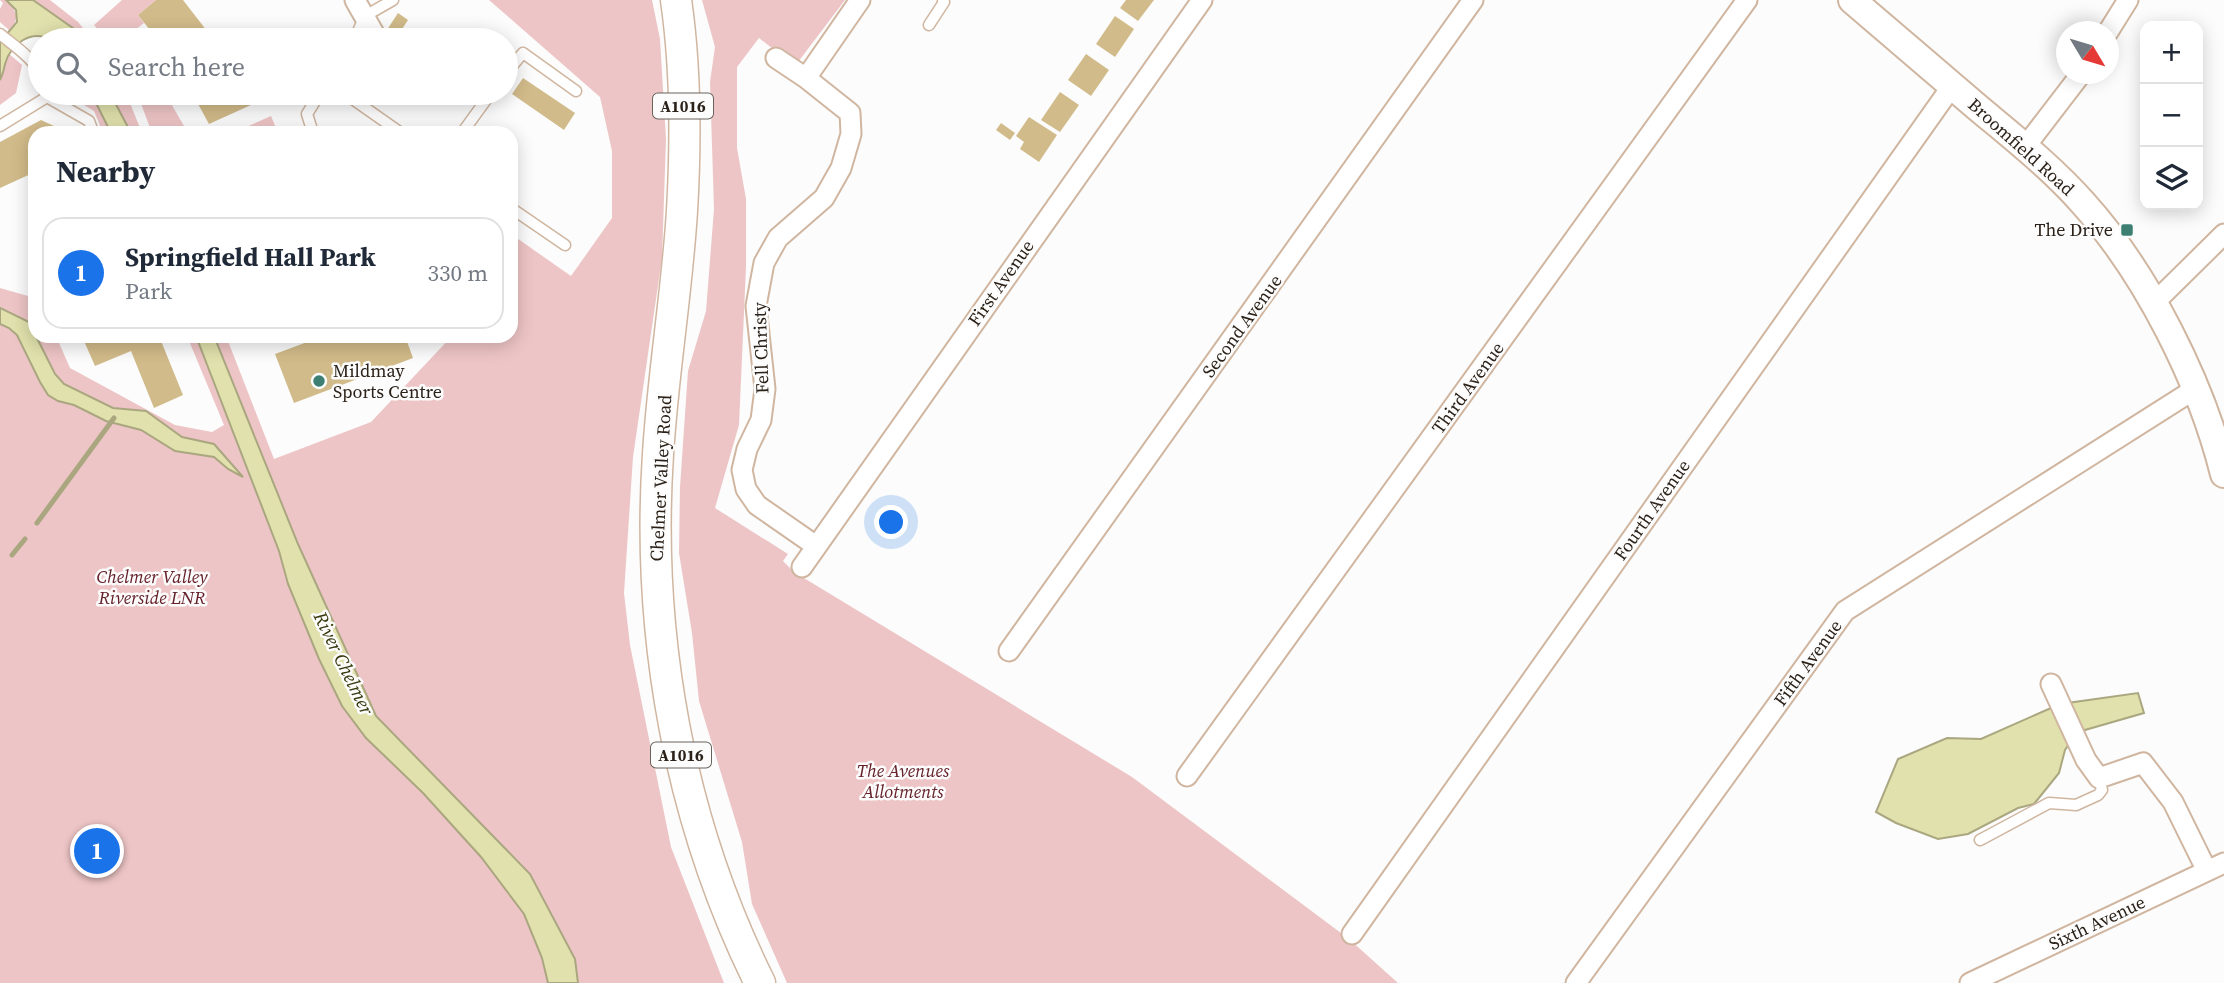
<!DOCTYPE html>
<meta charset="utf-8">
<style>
:root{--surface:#fff;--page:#f2f2f3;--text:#1f2937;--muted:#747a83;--line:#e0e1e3;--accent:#1a73e8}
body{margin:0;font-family:"Source Serif 4",serif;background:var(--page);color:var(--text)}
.controls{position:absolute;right:21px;top:21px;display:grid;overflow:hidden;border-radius:14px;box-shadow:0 4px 18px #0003}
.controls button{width:63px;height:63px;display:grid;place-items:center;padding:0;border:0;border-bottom:2px solid var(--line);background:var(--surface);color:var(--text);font:35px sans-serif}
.compass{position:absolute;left:2056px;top:21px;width:63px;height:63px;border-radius:50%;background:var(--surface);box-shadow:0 4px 18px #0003;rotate:128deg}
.you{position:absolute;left:892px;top:523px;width:24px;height:24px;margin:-18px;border:5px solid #fff;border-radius:50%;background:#1a73e8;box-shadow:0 0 0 10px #1a73e833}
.badge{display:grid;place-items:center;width:46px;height:46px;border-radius:50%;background:var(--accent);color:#fff;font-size:23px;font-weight:700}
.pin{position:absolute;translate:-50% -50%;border:4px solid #fff;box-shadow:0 2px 7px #0006}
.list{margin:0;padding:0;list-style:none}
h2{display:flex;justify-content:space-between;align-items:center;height:91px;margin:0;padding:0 28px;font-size:30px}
h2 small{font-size:23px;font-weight:400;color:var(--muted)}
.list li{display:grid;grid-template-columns:46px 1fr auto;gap:21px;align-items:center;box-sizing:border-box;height:112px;margin:0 14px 14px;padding:0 14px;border:2px solid var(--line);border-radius:21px}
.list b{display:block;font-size:26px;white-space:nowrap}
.list p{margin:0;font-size:23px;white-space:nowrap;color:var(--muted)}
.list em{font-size:23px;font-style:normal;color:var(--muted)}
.icon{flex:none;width:38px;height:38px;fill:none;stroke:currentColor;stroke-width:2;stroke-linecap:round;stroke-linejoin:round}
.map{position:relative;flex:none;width:2224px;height:983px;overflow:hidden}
.search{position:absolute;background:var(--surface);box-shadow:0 4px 18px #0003;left:28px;top:28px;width:490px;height:77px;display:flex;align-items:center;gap:18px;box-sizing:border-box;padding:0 24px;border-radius:38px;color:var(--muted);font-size:26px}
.panel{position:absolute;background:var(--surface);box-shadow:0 4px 18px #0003;left:28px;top:126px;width:490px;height:217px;border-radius:21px}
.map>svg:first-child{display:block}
.green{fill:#eec5c6}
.water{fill:#e0e1ac;stroke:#aaa780;stroke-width:2}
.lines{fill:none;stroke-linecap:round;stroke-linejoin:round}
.stream{stroke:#aaa780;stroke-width:5}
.building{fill:#d2bb8a}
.lane-casing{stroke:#d0b6a0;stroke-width:13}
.street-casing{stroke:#d0b6a0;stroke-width:23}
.secondary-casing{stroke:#d0b6a0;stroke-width:30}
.primary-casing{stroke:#d0b6a0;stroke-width:33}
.lane{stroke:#fff;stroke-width:10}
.street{stroke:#fff;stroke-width:19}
.secondary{stroke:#fff;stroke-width:26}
.primary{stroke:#fff;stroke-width:30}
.poi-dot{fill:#3d8073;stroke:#fbfcfb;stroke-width:2.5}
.labels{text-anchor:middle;stroke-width:5;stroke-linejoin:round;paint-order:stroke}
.shield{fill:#fbfcfb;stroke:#69635d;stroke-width:2}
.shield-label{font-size:16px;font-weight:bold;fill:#2b2119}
.street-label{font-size:18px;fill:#2b2119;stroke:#fbfcfb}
.poi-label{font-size:18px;fill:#2b2119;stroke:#fbfcfb;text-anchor:end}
.park-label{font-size:18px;font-style:italic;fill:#65202a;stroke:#fbfcfb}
.water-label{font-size:19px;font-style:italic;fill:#38380e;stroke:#fbfcfb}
</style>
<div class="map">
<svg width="2224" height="983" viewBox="0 0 2224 983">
<rect width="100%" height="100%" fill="#fbfcfb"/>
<!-- green -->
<path class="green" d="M 0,0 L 6,0 C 17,12 20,17 10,31 L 0,22 L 0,9 L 3,3 Z
M 33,0 L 50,0 L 78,22 L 93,40 L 83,40 L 77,31 Z
M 122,0 L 156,0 L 138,15 L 144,23 L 126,37 L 128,40 L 107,40 L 94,25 Z
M 489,0 L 652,0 L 660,39 L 666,139 L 662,258 L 633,457 L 624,593 L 630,645 L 671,847 L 724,983 L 0,983 L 0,288 L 35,298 L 35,336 L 56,336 L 70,368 L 175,425 L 212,432 L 224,425 L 187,336 L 196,336 L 244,459 L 252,429 L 214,336 L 226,336 L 274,459 L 371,422 L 452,336 L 511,336 L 511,234 L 571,276 L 612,218 L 612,151 L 600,97 Z
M 702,0 L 845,0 L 795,66 L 759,38 L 737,67 L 737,148 L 746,199 L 746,267 L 739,425 L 715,508 L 788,554 L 783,561 L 794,572 L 1132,777 L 1349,939 L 1398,983 L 787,983 L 752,904 L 742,842 L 699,701 L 692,633 L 679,553 L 680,487 L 688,371 L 706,311 L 714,209 L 710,82 L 715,47 Z
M 0,46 L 22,65 L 16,93 L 0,105 Z
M 64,93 L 91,93 L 111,133 L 103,133 L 94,111 Z
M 110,93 L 126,93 L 142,133 L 131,133 Z
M 137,93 L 165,93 L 188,133 L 152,133 Z
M 271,116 L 278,133 L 233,133 Z"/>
<!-- water -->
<path class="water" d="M 6,0 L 33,0 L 77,31 L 83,40 L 51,40 C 32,29 11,43 5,64 C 4,70 3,74 0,80 L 0,42 L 17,22 L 16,10 Z
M 91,93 L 110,93 L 131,133 L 111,133 Z
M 0,308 L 29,322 L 55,374 L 64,384 L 113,408 L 146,411 L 182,437 L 214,444 L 243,477 L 228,469 L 214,457 L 175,451 L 141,430 L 106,421 L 74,405 L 58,401 L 48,395 L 40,382 L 17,335 L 9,328 L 0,324 Z
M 196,336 L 214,336 L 298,544 L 376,716 L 530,874 L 575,959 L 578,983 L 548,983 L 542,958 L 524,914 L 481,857 L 423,793 L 366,738 L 342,706 L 319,659 L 288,584 L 279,551 Z
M 2138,693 L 2144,713 L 2085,730 L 2075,736 L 2065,750 L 2059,773 L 2034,804 L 2018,808 L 1968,834 L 1938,839 L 1896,823 L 1876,812 L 1898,759 L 1947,738 L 1981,739 L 2060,704 Z"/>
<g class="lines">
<!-- stream -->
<path class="stream" d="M 37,523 L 114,418
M 12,555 L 25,539"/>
</g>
<!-- building -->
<path class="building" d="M 156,0 L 183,0 L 214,40 L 158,40 L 138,15 Z
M 1126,0 L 1154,0 L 1138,21 L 1120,8 Z
M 398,13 L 408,20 L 395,40 L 385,33 Z
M 1115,16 L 1134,29 L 1115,57 L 1096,44 Z
M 1086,54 L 1109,70 L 1091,96 L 1068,80 Z
M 523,78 L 575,113 L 564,130 L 512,94 Z
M 1060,92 L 1079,105 L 1060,132 L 1041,120 Z
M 192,93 L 245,93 L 251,105 L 209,124 Z
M 1029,117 L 1057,135 L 1039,162 L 1020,149 L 1024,142 L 1016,136 Z
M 41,120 L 69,133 L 35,133 L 35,172 L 0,188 L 0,142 Z
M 1001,123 L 1015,133 L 1010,140 L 996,130 Z
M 97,336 L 159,336 L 183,395 L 154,408 L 131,351 L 95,366 L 84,341 Z
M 317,336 L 405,336 L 413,358 L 294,403 L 275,354 L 318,338 Z"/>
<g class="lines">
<!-- lane casing -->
<g class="lane-casing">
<path id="lane" d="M 929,25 L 944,2 L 943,0
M 0,34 C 13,45 35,59 40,75
M 354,40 L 365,16 L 393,0
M 506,73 L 523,53 L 576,91
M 45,93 L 47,97 L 89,121 L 93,132
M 344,93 L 401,133
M 0,126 L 47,97
M 313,133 L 307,114 L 320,93
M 462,133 L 491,93
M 511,208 L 565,245
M 1980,840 L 2049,803 L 2076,805 L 2098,795 L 2102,790 L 2099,778"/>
</g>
<!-- street casing -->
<g class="street-casing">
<path id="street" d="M 355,0 L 376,37
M 2108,32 L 2128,0
M 776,58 L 806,78
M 2025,147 L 2081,74
M 2153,304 L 2224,234
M 816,546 L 757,505 L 746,489 L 742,470 L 747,449 L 761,420 L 765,389 L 756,306 L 764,263 L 778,238 L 824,198 L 841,168 L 851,134 L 850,113 L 806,78 L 860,0
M 802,567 L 1202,0
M 1009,651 L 1473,0
M 2051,684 L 2086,760 L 2099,778 L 2143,763 L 2173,802 L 2207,871
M 1187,776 L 1747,0
M 1352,934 L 1952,86
M 1576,983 L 1845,611 L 2195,389
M 1970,983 L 2224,863"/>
</g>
<!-- secondary casing -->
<g class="secondary-casing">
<path id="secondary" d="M 1852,0 C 1894,36 1935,71 1977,107 C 2014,138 2051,167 2083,203 C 2147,274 2201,382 2224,474"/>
</g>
<!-- primary casing -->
<g class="primary-casing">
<path id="primary" d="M 676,0 C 686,69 686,142 682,211 C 677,292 663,373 658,454 C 646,635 679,820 760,983"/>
</g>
<!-- lane -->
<use href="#lane" class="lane"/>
<!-- street -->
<use href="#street" class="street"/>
<!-- secondary -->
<use href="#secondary" class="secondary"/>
<!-- primary -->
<use href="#primary" class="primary"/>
</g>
<!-- markers -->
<g class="poi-dot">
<rect x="2120" y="223" width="14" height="14" rx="3.5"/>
<circle cx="319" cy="381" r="7"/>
</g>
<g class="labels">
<!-- shield labels -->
<g class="shield">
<rect x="653" y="93.5" width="60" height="25" rx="5"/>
<rect x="651" y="742.5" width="60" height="25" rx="5"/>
</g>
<g class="shield-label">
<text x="683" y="112">A1016</text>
<text x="681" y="761">A1016</text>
</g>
<!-- street labels -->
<g class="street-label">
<text transform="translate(2021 147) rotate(42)" y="6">Broomfield Road</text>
<text transform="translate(1001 283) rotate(-55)" y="6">First Avenue</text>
<text transform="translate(1242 326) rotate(-54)" y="6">Second Avenue</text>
<text transform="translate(761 348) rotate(-92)" y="6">Fell Christy</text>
<text transform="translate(1468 388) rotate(-54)" y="6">Third Avenue</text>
<text transform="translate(661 478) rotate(-87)" y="6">Chelmer Valley Road</text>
<text transform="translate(1652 510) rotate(-55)" y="6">Fourth Avenue</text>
<text transform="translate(1808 663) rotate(-54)" y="6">Fifth Avenue</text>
<text transform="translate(2097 923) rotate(-25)" y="6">Sixth Avenue</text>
</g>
<!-- poi labels -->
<g class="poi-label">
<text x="2113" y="236">The Drive</text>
<text x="333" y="377" text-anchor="start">Mildmay<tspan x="333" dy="21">Sports Centre</tspan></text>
</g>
<!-- park labels -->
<g class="park-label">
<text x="152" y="583">Chelmer Valley<tspan x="152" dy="21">Riverside LNR</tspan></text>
<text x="903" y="777">The Avenues<tspan x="903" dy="21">Allotments</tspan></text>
</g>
<!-- water labels -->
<g class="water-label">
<text transform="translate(344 663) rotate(64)" y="7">River Chelmer</text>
</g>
</g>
</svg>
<div class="controls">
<button>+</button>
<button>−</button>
<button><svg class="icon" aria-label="layers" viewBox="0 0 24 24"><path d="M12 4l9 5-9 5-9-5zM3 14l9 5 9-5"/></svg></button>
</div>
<svg class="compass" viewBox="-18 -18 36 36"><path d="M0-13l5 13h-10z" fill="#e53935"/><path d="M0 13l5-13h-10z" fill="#747a83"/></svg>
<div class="you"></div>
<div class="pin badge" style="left:97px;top:851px">1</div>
<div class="search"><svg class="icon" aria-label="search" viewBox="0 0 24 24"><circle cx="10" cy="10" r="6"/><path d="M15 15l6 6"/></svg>Search here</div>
<section class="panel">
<h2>Nearby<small></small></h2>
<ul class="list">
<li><span class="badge">1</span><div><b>Springfield Hall Park</b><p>Park</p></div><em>330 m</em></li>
</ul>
</section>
</div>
